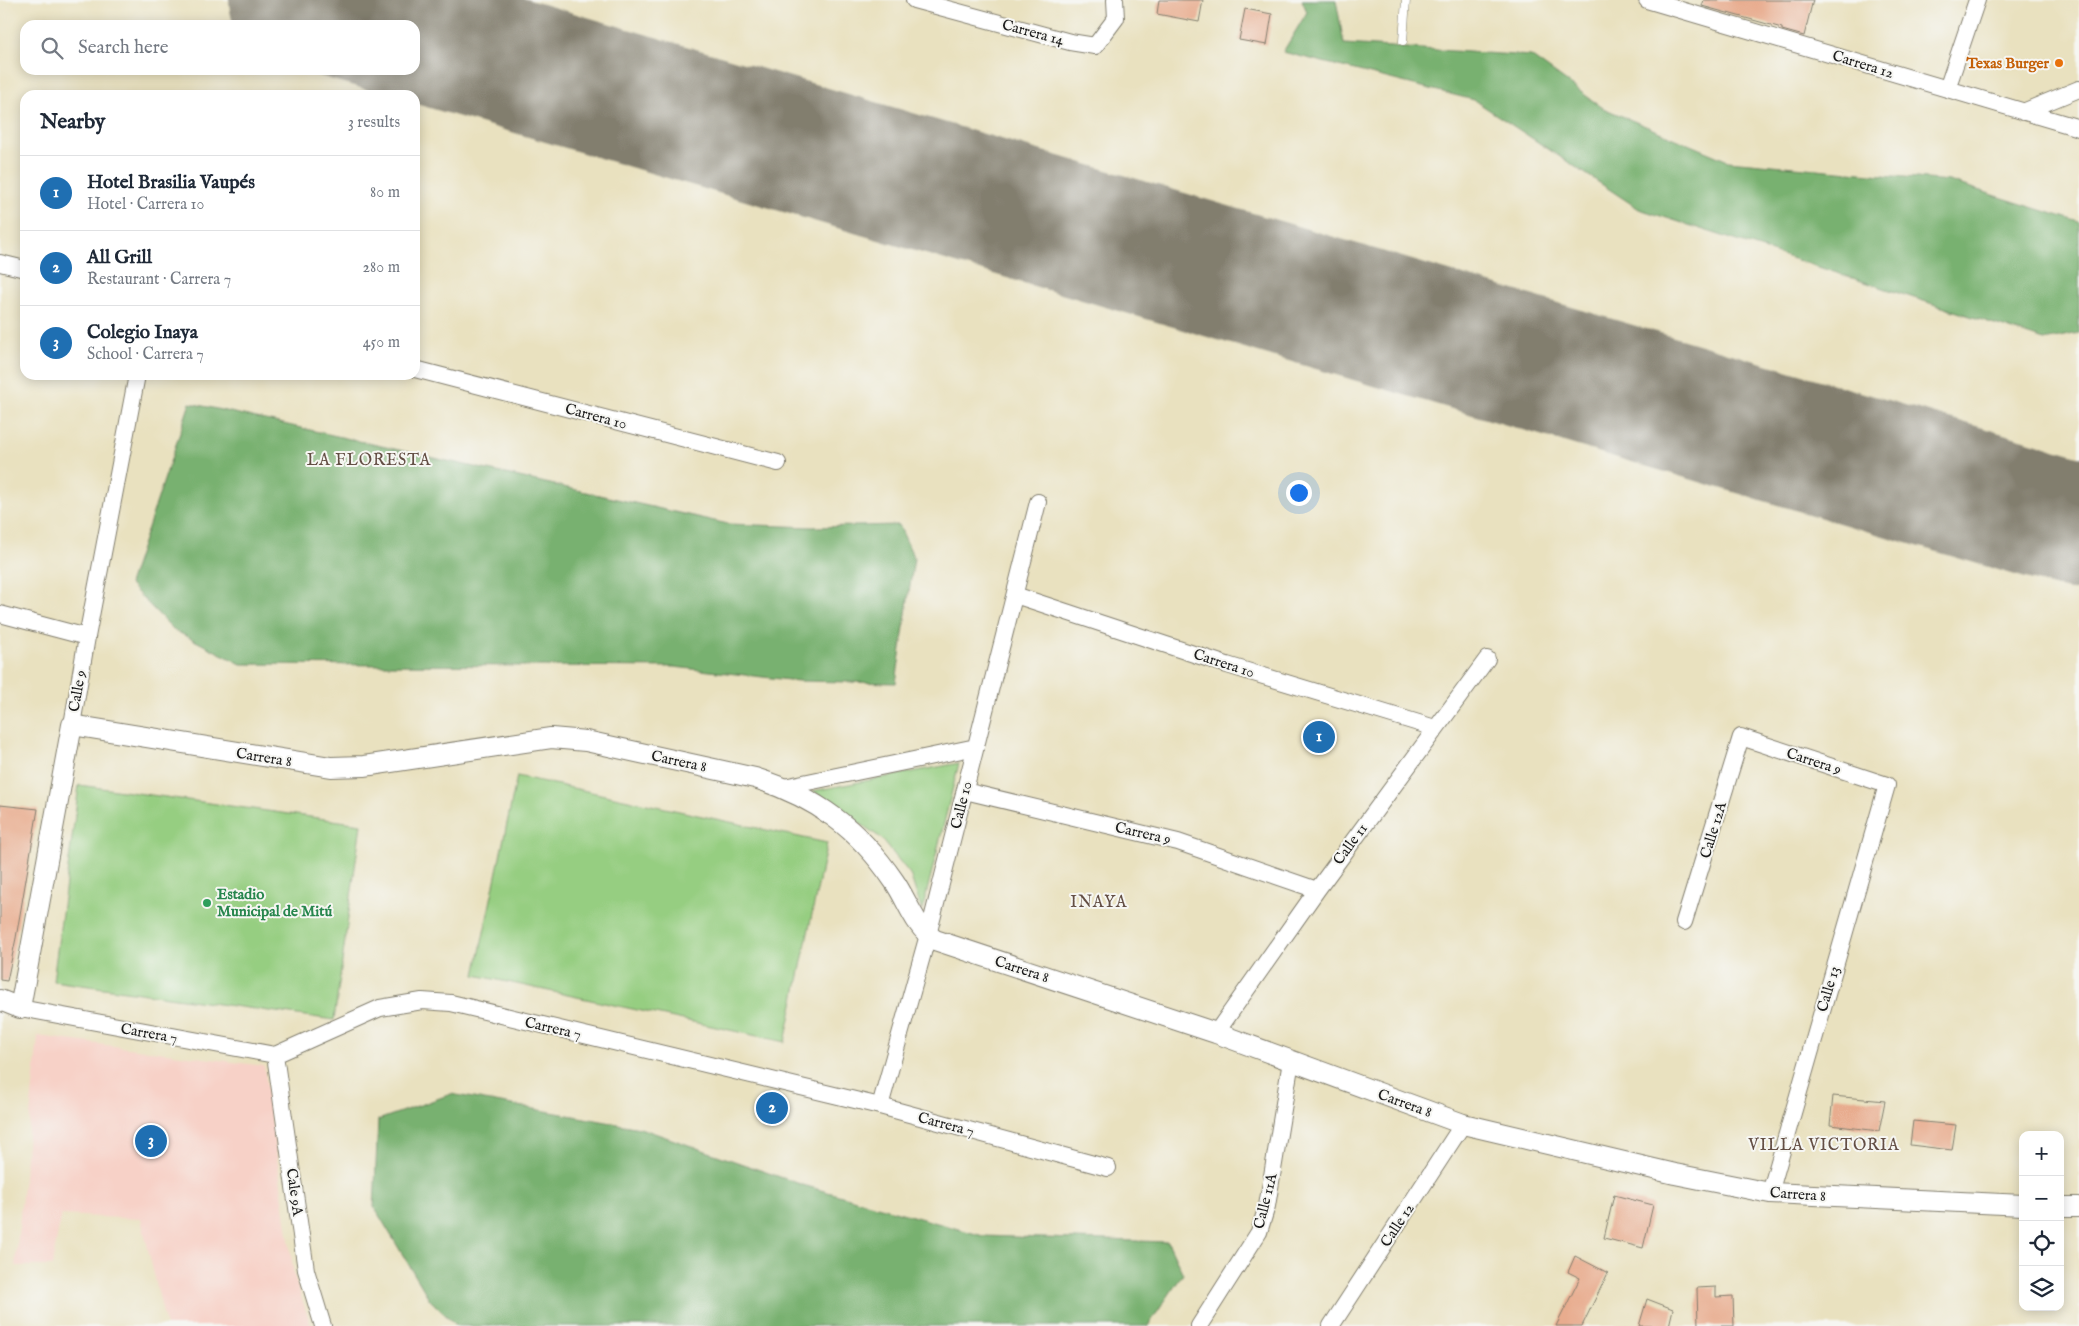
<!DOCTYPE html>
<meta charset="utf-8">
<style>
:root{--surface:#fff;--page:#f6f6f7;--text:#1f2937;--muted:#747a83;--line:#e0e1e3;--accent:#1f6fb2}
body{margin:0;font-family:"IM FELL English",serif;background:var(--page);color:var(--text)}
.controls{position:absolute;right:15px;bottom:15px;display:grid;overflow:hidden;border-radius:10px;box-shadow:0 2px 12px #0003}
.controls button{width:45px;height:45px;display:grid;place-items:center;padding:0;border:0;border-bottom:1px solid var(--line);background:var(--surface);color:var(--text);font:25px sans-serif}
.you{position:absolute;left:1298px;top:492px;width:18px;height:18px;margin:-12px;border:4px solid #fff;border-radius:50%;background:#1a73e8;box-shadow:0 0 0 8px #1a73e833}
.badge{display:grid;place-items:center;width:32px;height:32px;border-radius:50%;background:var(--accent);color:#fff;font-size:16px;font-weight:700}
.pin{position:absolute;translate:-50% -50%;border:2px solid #fff;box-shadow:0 1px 5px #0006}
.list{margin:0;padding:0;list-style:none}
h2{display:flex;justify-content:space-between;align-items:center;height:65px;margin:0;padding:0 20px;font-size:21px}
h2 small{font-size:16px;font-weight:400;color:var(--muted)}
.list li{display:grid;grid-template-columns:32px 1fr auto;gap:15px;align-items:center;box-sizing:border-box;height:75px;padding:0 20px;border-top:1px solid var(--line)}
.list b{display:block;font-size:19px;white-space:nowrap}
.list p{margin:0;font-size:16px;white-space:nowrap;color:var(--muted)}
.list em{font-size:16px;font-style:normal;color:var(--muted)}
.icon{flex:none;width:28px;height:28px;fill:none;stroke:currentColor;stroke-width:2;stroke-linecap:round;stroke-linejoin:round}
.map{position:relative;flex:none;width:2079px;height:1326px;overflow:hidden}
.search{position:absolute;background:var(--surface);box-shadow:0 2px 12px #0003;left:20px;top:20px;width:400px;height:55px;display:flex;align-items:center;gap:12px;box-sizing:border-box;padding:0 18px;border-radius:15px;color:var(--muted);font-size:19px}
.panel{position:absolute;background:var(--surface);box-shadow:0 2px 12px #0003;left:20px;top:90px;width:400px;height:290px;border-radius:15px}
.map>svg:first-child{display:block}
.built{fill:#f7d1c7}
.green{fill:#96ce81;stroke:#59754e}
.forest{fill:#78b16f;stroke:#4a6646}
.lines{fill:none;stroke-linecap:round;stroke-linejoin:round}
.runway{stroke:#827e6e;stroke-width:132}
.building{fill:#e8ac8e}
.service-casing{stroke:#827e6e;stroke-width:9}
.minor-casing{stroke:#827e6e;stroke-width:18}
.tertiary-casing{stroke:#827e6e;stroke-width:22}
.service{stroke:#fff;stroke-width:8}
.minor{stroke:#fff;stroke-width:16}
.tertiary{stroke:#fff;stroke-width:20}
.food-dot{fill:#e8710a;stroke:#f6f6f2;stroke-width:2}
.leisure-dot{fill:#2e9e5b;stroke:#f6f6f2;stroke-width:2}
.labels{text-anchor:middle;stroke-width:4;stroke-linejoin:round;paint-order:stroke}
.street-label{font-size:15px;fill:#1c1c1c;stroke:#f6f6f2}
.food-label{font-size:15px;font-weight:bold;fill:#c56008;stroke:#f6f6f2;text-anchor:end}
.leisure-label{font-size:15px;font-weight:bold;fill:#27864d;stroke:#f6f6f2;text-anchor:start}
.neighbourhood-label{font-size:16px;letter-spacing:1px;fill:#634e44;stroke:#f6f6f2}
</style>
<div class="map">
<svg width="2079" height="1326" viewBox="0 0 2079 1326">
<rect width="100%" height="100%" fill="#f6f6f2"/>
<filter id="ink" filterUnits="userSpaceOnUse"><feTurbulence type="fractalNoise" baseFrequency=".02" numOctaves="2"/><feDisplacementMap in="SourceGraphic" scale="10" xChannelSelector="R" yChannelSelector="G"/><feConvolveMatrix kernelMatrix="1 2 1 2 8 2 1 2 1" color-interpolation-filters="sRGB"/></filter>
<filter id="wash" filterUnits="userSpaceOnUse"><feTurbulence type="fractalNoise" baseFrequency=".0096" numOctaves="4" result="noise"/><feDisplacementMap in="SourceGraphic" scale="20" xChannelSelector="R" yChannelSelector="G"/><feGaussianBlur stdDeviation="1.12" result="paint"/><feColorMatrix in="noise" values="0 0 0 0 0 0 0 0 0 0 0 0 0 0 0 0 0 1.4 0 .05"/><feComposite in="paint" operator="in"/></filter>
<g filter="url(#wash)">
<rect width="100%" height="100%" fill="#e9e1bf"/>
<!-- built -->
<path class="built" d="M 38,1036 L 264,1066 L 294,1276 L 311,1326 L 166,1326 L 141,1219 L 61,1215 L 52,1266 L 15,1266 Z"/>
<!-- green -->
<path class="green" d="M 959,763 L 922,911 L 910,874 L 881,838 L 813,791 Z
M 517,776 L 827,843 L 785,1042 L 475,975 Z
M 79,785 L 361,824 L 334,1020 L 53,981 Z"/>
<!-- forest -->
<path class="forest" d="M 1302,0 L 1336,0 L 1344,44 L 1531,56 L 1603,108 L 1728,161 L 1949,181 L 2079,222 L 2079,333 L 2044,340 L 1639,209 L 1474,100 L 1283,52 L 1307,12 Z
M 190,403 L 728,524 L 812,527 L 899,525 L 914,558 L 896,683 L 798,681 L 674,667 L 241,664 L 174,630 L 129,584 Z
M 451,1094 L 640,1128 L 803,1185 L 983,1236 L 1168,1242 L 1183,1274 L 1148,1326 L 457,1326 L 430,1300 L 374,1207 L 378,1120 Z"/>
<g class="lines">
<!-- runway -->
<path class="runway" d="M 295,0 L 380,25
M 415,35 L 2079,525"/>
</g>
<g id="blocks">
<!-- building -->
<path class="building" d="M 1159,0 L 1203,0 L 1199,22 L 1157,14 Z
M 1704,0 L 1813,0 L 1804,36 L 1782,30 L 1782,28 L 1702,6 Z
M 1245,9 L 1272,14 L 1267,45 L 1239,40 Z
M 0,805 L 38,809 L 16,938 L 7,981 L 0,980 Z
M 1833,1096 L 1885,1101 L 1879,1131 L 1830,1125 Z
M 1913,1121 L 1956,1125 L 1952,1150 L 1910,1145 Z
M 1614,1195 L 1653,1205 L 1643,1248 L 1604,1238 Z
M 1575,1256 L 1608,1273 L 1582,1326 L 1556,1326 L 1580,1278 L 1568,1272 Z
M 1716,1287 L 1716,1297 L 1733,1296 L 1734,1326 L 1698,1326 L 1697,1288 Z
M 1647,1299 L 1673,1309 L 1669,1326 L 1639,1326 Z"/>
</g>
</g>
<g filter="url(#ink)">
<use href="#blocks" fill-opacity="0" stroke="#827e6e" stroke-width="1"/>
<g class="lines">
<!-- service casing -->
<g class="service-casing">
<path id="service" d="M 1403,41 L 1406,0"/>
</g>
<!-- minor casing -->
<g class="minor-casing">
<path id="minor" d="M 914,0 L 1070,42 L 1095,46 L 1116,18 L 1115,0
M 1647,0 L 2079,128
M 1947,89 L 1977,0
M 2023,112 L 2079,89
M 0,263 L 25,269
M 415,369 L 778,463
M 1015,595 L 1227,665 L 1435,728
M 0,614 L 87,637
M 72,725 L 87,637 L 137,375
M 784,787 L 976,747
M 965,791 L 1178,842 L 1317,890
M 1684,922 L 1741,737 L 1887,785 L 1770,1193
M 20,1008 L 275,1055 L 380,1008 L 422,1001 L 451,1003 L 880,1106 L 1108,1168
M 1216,1033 L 1317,890 L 1487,659
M 275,1055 L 306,1270 L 323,1326
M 880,1106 L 928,935 L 1038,502
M 1199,1326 L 1259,1232 L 1267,1206 L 1291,1061
M 1331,1326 L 1463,1124"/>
</g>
<!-- tertiary casing -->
<g class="tertiary-casing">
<path id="tertiary" d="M 0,1000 L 20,1008 L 72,725 L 331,767 L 364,766 L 551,738 L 586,741 L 755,778 C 815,797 858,828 894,881 C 908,901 914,926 935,940 L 1216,1033 L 1463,1124 L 1675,1174 L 1770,1193 L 2023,1205
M 2060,1207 L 2079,1207"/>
</g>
<!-- service -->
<use href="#service" class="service"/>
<!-- minor -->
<use href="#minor" class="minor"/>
<!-- tertiary -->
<use href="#tertiary" class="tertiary"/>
</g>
</g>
<!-- markers -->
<circle class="food-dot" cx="2059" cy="63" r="5"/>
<circle class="leisure-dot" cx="207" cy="903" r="5"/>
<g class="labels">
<!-- street labels -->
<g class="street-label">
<text transform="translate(1033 32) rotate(15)" y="5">Carrera 14</text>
<text transform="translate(1863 64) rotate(17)" y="5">Carrera 12</text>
<text transform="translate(596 416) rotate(15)" y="5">Carrera 10</text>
<text transform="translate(1224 663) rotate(18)" y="5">Carrera 10</text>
<text transform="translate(77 691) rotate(-80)" y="5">Calle 9</text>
<text transform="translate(264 757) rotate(9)" y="5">Carrera 8</text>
<text transform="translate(679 761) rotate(12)" y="5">Carrera 8</text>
<text transform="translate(1814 761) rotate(18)" y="5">Carrera 9</text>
<text transform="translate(961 805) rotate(-76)" y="5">Calle 10</text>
<text transform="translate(1713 830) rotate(-73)" y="5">Calle 12A</text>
<text transform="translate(1143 833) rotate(13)" y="5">Carrera 9</text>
<text transform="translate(1350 844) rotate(-54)" y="5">Calle 11</text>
<text transform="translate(1022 969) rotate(18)" y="5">Carrera 8</text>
<text transform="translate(1828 989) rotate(-74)" y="5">Calle 13</text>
<text transform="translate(553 1028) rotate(13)" y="5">Carrera 7</text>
<text transform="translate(149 1033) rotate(10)" y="5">Carrera 7</text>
<text transform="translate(1405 1103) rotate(20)" y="5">Carrera 8</text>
<text transform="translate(946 1124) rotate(15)" y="5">Carrera 7</text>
<text transform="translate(295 1192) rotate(82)" y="5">Cale 9A</text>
<text transform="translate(1798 1194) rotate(4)" y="5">Carrera 8</text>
<text transform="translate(1265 1201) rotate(-76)" y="5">Calle 11A</text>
<text transform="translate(1397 1225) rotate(-57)" y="5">Calle 12</text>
</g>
<!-- food labels -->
<g class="food-label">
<text x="2049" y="68">Texas Burger</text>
</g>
<!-- leisure labels -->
<g class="leisure-label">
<text x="217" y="899">Estadio<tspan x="217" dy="17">Municipal de Mitú</tspan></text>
</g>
<!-- neighbourhood labels -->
<g class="neighbourhood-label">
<text x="369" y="465">LA FLORESTA</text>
<text x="1099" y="907">INAYA</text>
<text x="1824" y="1150">VILLA VICTORIA</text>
</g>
</g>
</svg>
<div class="controls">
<button>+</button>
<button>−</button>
<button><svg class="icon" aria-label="locate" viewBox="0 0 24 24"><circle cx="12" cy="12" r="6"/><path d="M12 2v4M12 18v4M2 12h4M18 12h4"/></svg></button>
<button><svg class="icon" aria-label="layers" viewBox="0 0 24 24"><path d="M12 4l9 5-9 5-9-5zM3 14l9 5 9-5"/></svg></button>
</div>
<div class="you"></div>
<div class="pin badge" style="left:1319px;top:737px">1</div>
<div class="pin badge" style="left:772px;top:1108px">2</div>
<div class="pin badge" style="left:151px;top:1141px">3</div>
<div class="search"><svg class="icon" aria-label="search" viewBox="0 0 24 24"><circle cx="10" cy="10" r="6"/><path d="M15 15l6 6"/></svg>Search here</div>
<section class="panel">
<h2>Nearby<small>3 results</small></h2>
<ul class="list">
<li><span class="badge">1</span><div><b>Hotel Brasilia Vaupés</b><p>Hotel · Carrera 10</p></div><em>80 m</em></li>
<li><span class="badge">2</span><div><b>All Grill</b><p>Restaurant · Carrera 7</p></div><em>280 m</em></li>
<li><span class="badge">3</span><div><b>Colegio Inaya</b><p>School · Carrera 7</p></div><em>450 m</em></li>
</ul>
</section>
</div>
